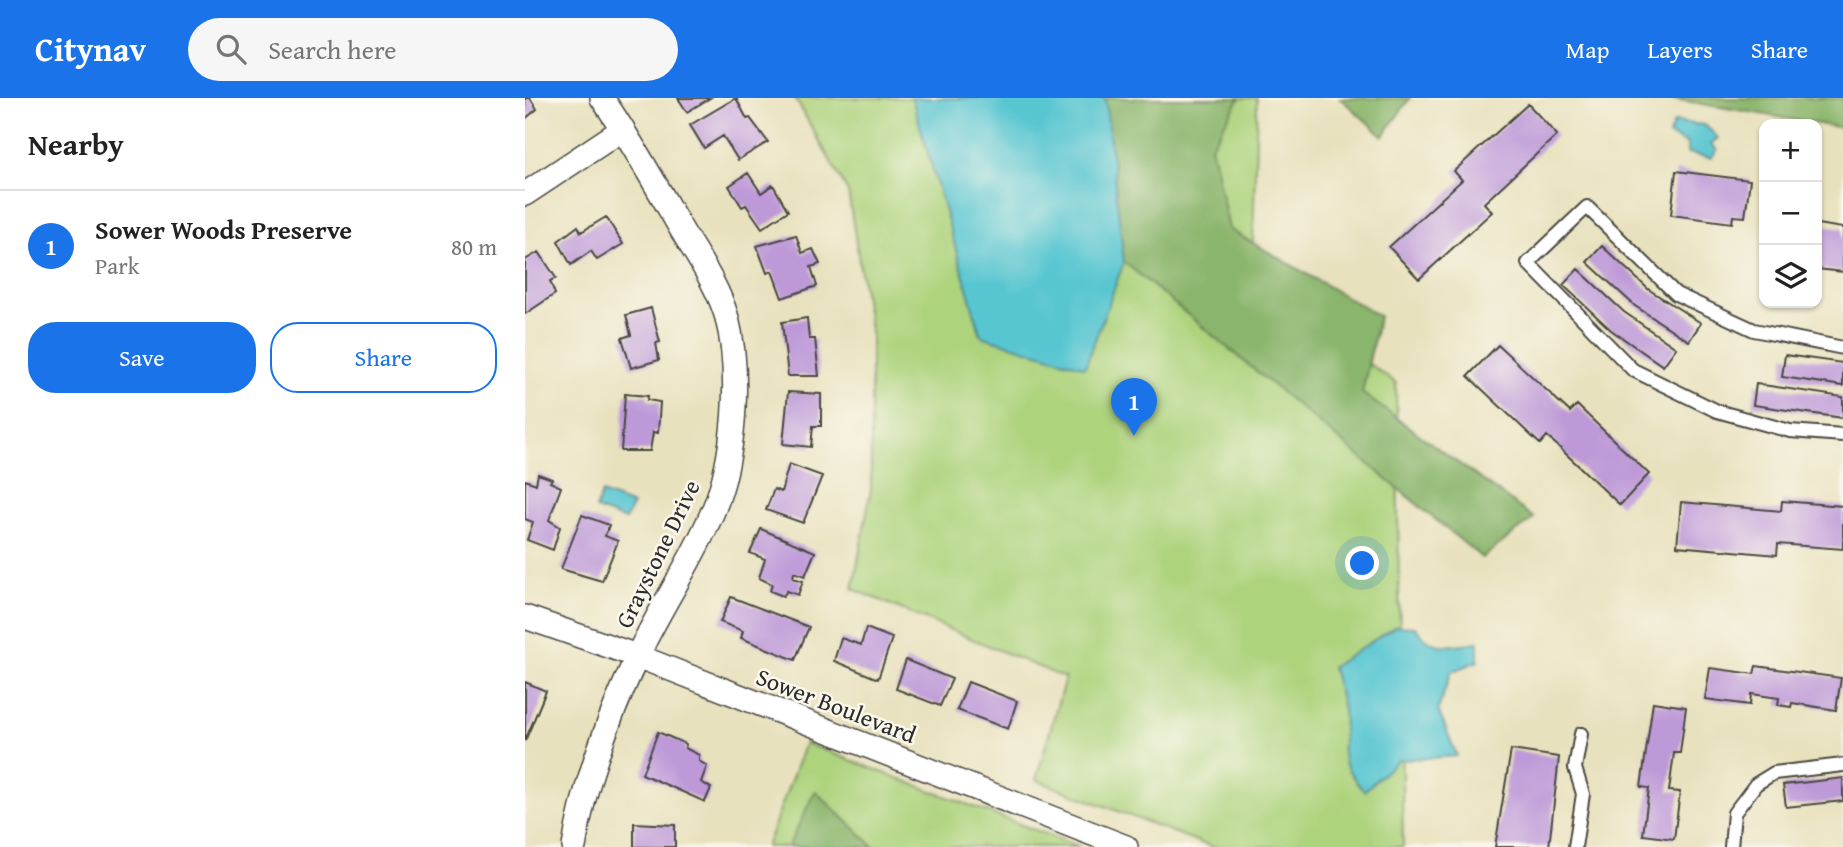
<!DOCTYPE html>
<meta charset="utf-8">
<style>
:root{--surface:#fff;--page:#f6f6f6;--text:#222;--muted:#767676;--line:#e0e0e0;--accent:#1a73e8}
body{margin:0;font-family:"Gentium Book Plus",serif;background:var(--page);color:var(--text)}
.controls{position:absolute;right:21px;top:21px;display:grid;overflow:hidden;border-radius:14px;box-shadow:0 2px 5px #0004}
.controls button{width:63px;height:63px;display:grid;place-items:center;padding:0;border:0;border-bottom:2px solid var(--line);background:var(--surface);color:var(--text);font:35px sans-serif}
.you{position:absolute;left:838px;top:466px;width:24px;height:24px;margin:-18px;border:5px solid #fff;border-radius:50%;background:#1a73e8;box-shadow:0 0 0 10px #1a73e833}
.badge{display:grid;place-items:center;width:46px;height:46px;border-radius:50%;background:var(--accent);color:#fff;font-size:23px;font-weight:700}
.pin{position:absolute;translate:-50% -58px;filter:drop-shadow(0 2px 4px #0008)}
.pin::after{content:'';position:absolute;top:37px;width:24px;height:21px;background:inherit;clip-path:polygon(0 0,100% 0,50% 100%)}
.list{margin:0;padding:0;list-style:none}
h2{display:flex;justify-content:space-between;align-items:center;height:91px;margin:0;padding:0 28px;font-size:30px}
h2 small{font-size:23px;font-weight:400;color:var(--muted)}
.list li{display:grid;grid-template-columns:46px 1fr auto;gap:21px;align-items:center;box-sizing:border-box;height:112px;padding:0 28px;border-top:2px solid var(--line)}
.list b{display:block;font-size:26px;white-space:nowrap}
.list p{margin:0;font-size:23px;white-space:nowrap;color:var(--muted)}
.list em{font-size:23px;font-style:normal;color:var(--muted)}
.actions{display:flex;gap:14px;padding:21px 28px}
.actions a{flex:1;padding:16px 0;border:2px solid var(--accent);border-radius:28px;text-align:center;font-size:24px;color:var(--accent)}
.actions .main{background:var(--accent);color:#fff}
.icon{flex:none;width:38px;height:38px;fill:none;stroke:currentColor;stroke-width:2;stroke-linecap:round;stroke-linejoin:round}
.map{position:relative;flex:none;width:1318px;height:749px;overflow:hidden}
header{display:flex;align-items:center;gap:42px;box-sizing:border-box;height:98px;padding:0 35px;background:var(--accent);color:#fff}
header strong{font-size:33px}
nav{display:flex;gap:38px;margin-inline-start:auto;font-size:24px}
.search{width:490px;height:63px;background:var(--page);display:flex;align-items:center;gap:18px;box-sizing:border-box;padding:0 24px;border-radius:38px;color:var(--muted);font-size:26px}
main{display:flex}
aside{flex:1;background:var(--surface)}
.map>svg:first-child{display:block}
.green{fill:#add37d;stroke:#6c7f54;stroke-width:2}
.forest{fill:#8ab56c;stroke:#5a704c;stroke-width:2}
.water{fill:#59c6d1;stroke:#42787e;stroke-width:2}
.building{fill:#bd99d8}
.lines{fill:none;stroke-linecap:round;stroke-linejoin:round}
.lane-casing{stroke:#474641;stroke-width:16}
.street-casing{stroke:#474641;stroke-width:26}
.lane{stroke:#fff;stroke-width:12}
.street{stroke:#fff;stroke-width:23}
.labels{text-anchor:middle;stroke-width:5;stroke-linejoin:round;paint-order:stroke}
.street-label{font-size:24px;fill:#2b2b2b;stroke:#fbf7ec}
</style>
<header>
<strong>Citynav</strong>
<div class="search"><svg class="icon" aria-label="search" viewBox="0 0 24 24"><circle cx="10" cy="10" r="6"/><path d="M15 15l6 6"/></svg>Search here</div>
<nav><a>Map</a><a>Layers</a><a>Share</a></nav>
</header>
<main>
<aside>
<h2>Nearby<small></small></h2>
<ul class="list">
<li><span class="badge">1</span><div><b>Sower Woods Preserve</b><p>Park</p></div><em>80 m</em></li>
</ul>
<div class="actions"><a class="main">Save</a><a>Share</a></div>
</aside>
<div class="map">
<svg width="1318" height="749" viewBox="0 0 1318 749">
<rect width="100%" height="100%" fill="#fbf7ec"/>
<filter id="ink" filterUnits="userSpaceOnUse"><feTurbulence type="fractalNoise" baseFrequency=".0143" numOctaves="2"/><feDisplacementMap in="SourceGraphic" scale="14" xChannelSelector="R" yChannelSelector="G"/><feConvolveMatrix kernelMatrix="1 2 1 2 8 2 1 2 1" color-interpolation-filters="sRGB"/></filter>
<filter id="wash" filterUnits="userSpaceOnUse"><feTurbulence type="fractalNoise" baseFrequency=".00686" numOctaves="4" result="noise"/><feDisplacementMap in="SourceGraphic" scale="28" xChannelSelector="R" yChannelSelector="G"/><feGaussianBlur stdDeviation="1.57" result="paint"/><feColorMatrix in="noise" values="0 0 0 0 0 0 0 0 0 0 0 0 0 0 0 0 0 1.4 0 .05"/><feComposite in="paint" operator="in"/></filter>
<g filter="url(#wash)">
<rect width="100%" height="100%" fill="#e8e1bd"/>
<!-- green -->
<path class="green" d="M 270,0 L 732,0 L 727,183 L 871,285 L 878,749 L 687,749 L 511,682 L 540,580 L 328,491 L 346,392 L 346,238 L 323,94 Z
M 280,645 L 555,749 L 241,749 Z"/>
<!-- forest -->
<path class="forest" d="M 580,0 L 715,0 L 686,48 L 704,131 L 854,218 L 837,295 L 1009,420 L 957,460 L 599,164 Z
M 815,0 L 885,0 L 858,38 Z
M 1142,0 L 1318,0 L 1318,30 Z
M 290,693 L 349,749 L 263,749 Z"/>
<!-- water -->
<path class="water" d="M 387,0 L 580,0 L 599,164 L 560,269 L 456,238 Z
M 1149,24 L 1180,27 L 1193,40 L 1186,46 L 1192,52 L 1186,60 L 1162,55 L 1162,46 L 1144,37 Z
M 77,395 L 108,407 L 100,422 L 71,411 Z
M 871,528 L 890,529 C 909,555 925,547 953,544 L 953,563 L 926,574 L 913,612 L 932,658 L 873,662 L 839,693 C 806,655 822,653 818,612 C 816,598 810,583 807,569 Z"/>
<g id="blocks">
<!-- building -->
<path class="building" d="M 0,0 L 5,0 L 12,11 L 0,21 Z
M 153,0 L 185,0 L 162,14 Z
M 211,0 L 222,21 L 225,20 L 243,44 L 213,62 L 198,38 L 179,50 L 165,27 Z
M 1003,6 L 1032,37 L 959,105 L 967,114 L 894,181 L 864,149 L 937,82 L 929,73 Z
M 1151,73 L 1225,82 L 1220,119 L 1208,118 L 1207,125 L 1146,117 Z
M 223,75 L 236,95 L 248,87 L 263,113 L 237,130 L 221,107 L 217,109 L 204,88 Z
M 81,119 L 98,146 L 72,162 L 66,153 L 46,167 L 33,143 L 53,128 L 56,134 Z
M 1292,126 L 1318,130 L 1318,174 L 1292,171 Z
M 271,137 L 277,155 L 288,151 L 295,166 L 286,169 L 292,188 L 257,200 L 247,173 L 242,175 L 232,148 Z
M 1077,148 L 1123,191 L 1176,225 L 1164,243 L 1110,208 L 1062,164 Z
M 14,154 L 31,180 L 25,183 L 30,196 L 0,216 L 0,162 Z
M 1053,171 L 1099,214 L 1151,250 L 1138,268 L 1086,232 L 1038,187 Z
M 126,210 L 135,244 L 131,245 L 134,262 L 106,270 L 97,240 L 106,237 L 101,217 Z
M 282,220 L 284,241 L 290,241 L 294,278 L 263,278 L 257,224 Z
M 973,247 L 1045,314 L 1052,307 L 1124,376 L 1095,407 L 1022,338 L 1015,346 L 943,278 Z
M 1260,257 L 1318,265 L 1318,288 L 1257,279 Z
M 1231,286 L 1318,299 L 1318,320 L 1228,307 Z
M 263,294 L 296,296 L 296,328 L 288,328 L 286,349 L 258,346 Z
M 100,296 L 123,298 L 122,302 L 135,304 L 133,335 L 128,334 L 125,353 L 96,353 Z
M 264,366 L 297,378 L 278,425 L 241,412 L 249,391 L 256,394 Z
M 13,376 L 27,381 L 25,384 L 36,389 L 24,422 L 35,429 L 28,452 L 2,442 L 8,424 L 0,421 L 0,382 L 11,386 Z
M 1257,403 L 1318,408 L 1318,451 L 1253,446 L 1252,457 L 1152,448 L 1156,404 L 1256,413 Z
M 57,417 L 84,427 L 80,438 L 93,443 L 77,483 L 36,471 Z
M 236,431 L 290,454 L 280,478 L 269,474 L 268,480 L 278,483 L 273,497 L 262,493 L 258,498 L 245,493 L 247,486 L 234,480 L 240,461 L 225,455 Z
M 206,499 L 284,529 L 270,562 L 216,540 L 218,533 L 195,524 Z
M 341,530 L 367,540 L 353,581 L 309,563 L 316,540 L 336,547 Z
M 381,562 L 427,581 L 415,608 L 371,591 Z
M 1231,568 L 1316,580 L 1311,612 L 1267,605 L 1266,609 L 1253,607 L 1254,600 L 1226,596 L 1225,607 L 1180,601 L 1185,570 L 1229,576 Z
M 0,584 L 21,593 L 0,643 Z
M 443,584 L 492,603 L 483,631 L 432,612 Z
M 1128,604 L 1161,609 L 1155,655 L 1149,655 L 1144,693 L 1155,694 L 1149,741 L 1118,737 L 1124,690 L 1116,689 Z
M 133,634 L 161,646 L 160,650 L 174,657 L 174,663 L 182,668 L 176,684 L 186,690 L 180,704 L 117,676 Z
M 986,652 L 1034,659 L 1024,749 L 970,749 Z
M 1318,680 L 1318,703 L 1261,709 L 1258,687 Z
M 109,725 L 150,727 L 150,749 L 109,749 Z"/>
</g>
</g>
<g filter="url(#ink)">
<use href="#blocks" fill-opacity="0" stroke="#474641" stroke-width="2"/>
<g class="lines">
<!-- lane casing -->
<g class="lane-casing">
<path id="lane" d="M 1318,250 L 1229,232 L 1151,196 L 1062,109 L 1003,165 L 1108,272 L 1192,313 L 1265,333 L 1318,337
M 1050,749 L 1058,696 L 1050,670 L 1056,636
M 1206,749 L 1209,715 L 1231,686 L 1249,675 L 1318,667"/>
</g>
<!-- street casing -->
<g class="street-casing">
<path id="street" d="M 0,96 L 98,31
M 0,519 L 112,558 L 601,749
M 49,749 C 59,683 84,619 112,559 C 135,509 167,464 188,413 C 210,361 216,275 202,220 C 193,188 173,160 156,131 C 131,87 106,42 77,0"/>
</g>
<!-- lane -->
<use href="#lane" class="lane"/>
<!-- street -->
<use href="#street" class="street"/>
</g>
</g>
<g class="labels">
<!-- street labels -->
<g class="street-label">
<text transform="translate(133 456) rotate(-64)" y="8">Graystone Drive</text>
<text transform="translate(311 608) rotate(21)" y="8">Sower Boulevard</text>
</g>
</g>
</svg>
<div class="controls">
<button>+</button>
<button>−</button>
<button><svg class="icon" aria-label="layers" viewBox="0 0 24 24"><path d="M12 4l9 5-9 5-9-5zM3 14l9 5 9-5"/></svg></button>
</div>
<div class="you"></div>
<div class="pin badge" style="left:609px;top:338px">1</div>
</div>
</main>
